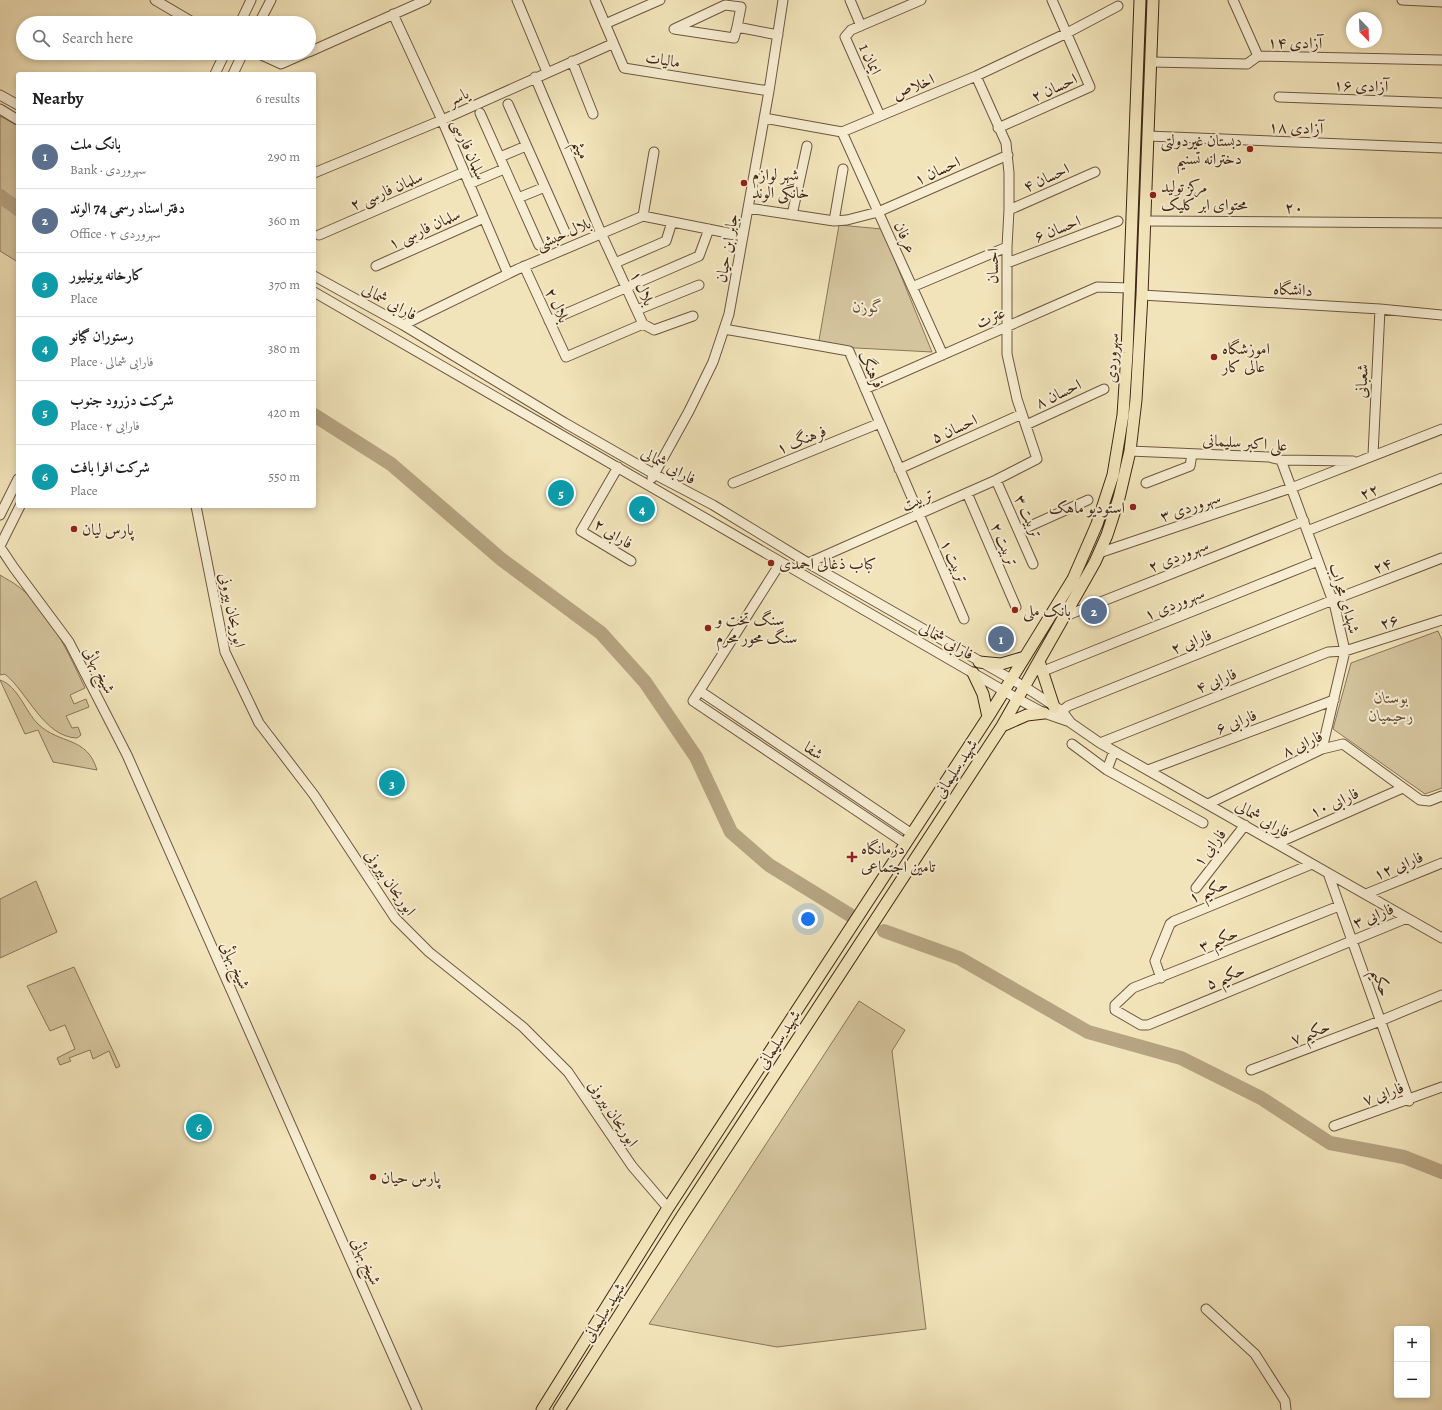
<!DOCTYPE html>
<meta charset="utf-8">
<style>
:root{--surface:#fff;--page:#f2f2f2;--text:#222;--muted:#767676;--line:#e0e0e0;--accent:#1a73e8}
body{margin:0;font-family:Alegreya,Amiri,serif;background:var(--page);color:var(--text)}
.controls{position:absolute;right:12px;bottom:12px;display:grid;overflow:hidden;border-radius:4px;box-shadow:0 2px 6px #0003}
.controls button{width:36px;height:36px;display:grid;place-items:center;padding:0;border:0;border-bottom:1px solid var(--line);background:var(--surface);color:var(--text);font:20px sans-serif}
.compass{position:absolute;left:1346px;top:12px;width:36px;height:36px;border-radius:50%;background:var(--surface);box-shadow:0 2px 6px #0003;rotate:157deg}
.you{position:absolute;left:808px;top:919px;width:14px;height:14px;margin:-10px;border:3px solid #fff;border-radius:50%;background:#1a73e8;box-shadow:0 0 0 6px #1a73e833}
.badge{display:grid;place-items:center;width:26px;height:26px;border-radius:50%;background:var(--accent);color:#fff;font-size:13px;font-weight:700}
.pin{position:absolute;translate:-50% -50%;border:2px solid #fff;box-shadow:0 1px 4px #0006}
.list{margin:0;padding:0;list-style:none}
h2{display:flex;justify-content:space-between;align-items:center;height:52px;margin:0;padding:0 16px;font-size:17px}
h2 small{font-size:13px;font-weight:400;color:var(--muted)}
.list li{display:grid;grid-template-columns:26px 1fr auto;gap:12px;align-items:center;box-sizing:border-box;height:64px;padding:0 16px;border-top:1px solid var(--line)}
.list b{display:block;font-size:15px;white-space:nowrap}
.list p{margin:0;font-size:13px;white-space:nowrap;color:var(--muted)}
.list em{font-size:13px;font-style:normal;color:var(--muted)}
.icon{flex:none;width:22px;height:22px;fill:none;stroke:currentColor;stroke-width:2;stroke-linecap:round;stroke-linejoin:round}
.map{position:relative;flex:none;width:1442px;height:1410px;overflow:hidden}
.search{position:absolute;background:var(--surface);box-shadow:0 2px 6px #0003;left:16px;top:16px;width:300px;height:44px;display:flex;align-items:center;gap:10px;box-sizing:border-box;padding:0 14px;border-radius:22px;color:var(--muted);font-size:15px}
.panel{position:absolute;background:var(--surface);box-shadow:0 2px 6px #0003;left:16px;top:72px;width:300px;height:436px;border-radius:4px}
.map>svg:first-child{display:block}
.green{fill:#d4c49e;stroke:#8a765a}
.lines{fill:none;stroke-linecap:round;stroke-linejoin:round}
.river{stroke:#b6a482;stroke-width:14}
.minor-casing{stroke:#6d573f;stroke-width:11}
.major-casing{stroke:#412816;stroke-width:13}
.minor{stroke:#f7edd2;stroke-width:9}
.major{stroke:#f2e4ba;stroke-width:11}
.poi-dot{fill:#8f2418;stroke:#f7edd2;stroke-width:1.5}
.labels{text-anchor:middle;stroke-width:4;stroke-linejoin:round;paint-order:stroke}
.street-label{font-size:16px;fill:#412816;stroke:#f7edd2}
.poi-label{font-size:16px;fill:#412816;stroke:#f7edd2;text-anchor:start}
.park-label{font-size:16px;font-style:italic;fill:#664f38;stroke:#f7edd2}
</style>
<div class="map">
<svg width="1442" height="1410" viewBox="0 0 1442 1410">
<rect width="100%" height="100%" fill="#f2e4ba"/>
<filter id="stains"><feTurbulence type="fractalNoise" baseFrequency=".005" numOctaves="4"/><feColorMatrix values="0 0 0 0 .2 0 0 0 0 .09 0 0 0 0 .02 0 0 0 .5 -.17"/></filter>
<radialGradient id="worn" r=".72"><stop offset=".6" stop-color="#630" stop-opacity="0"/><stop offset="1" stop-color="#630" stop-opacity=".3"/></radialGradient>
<!-- green -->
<path class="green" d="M 0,116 L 18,126 L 18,262 L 0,251 Z
M 839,225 L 882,229 L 932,352 L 818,346 Z
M 0,575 C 6,579 13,582 19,587 C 49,610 69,654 85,688 L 70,695 L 74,704 L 86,699 L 89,707 L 66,716 L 72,728 L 78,727 L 81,735 L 77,738 C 44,737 28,693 5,674 L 0,675 Z
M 1438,631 L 1442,640 L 1442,788 L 1425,794 L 1333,729 L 1351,663 Z
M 0,680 C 18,686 25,711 38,724 C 60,745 87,736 97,770 L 53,762 L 38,730 L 25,734 Z
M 36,881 L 57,932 L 0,958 L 0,899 Z
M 74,967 L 120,1066 L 116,1068 L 109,1051 L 93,1059 L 90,1050 L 69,1058 L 71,1061 L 60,1065 L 57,1058 L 75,1049 L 65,1025 L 50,1031 L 27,986 Z
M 859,1001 L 905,1030 L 892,1051 L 926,1329 L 777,1347 L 649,1324 Z"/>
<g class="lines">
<!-- river -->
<path class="river" d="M 0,196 L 18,209
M 314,415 L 391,464 L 501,559 L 601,633 L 645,682 L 696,757 L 731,832 L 769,865 L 850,915
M 884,931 L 959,958 L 1088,1032 L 1181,1058 L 1261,1098 L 1330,1143 L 1404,1157 L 1442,1172"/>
<!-- minor casing -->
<g class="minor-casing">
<path id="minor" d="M 155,0 L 194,23
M 517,0 L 547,72
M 595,0 L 624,68 L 769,91
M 850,0 L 861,26
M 1233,0 L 1258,56
M 1402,0 L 1442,2
M 393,14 L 442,120 L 508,274
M 240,23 L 251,0
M 259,23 L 271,0
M 605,24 L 660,0
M 737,27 L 741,7 L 725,5 L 674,29 L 734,38 L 737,27 L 778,35
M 309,52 L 426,0
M 257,53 L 281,64 L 306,53
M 572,61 L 593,114
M 1151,62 L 1247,64 L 1258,56 L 1442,60
M 215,74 L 225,53
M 233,74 L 243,53
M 0,95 L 18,105
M 1279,97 L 1442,103
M 508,104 L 565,232
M 0,109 L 18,120
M 480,113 L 539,245
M 880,116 L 845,37 L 851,30 L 921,0
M 764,118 L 842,132 L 976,76 L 1067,33 L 1118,6
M 998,128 L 1090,87 L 1052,0
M 842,132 L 943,355
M 1148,136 L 1442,148
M 500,157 L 526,146
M 314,173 L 442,120 L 612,44
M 469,184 L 504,169
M 518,198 L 545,187
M 748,208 L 834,221 L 847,220 L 878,212 L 1008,155
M 1009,210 L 1095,172
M 792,215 L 807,146
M 643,216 L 654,152
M 834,221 L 843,169
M 1145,221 L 1442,223
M 319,235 L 464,172
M 615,263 L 666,241 L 672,222
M 1007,263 L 1118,221
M 376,266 L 484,218
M 524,266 L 566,357 L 643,324 L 601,233 L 535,77
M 314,276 L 403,325 L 565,423 L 654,474 L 713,505 L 813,566 L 1025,687 L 1062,711 L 1071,723 L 1100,743 L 1442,938
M 912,287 L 1007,247
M 314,292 L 1018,699 L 1044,713 L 1070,722
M 1142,295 L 1380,309 L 1442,315
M 637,310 L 699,285
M 549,321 L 699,256 L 709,229
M 643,324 L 654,330 L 693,316
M 403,325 L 518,269 L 643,216 L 743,236
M 724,329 L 849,351 L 964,619
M 865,389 L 1097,287 L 1130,288
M 1026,425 L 1104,389
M 1130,451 L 1269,457 L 1281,460 L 1353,461
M 1373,455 L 1380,309
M 1281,460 L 1335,607 L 1345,651 L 1322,749
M 618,467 L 581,531 L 631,561
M 899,469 L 1022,414
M 652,478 L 689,411 L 713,362 L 729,314 L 769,91 L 783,0
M 996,480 L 1033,564
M 733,483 L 880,423
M 1146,483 L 1190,466 L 1192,454
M 967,493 L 1016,607
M 196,506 L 225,652 L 259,723 L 314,795 L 395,918 L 429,952 L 523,1027 L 568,1072 L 632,1166 L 668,1208
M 0,515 L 18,479
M 1019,531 L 1088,500
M 1307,531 L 1442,478
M 0,546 L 20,506
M 0,547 L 14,568 L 69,642 L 127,755 L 417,1410
M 1099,553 L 1291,488 L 1442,429
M 781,562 L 693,701 L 906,844
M 808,563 L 996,480 L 1037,459 L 1017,399 L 1007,354 L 1007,247 L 1009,210 L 1009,173 L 1006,143 L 976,76
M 1063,617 L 1304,521
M 1041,672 L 1318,561
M 700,691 L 912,834
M 1062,711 L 1068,706 L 1333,600 L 1442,558
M 1100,743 L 1328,652 L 1345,651 L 1442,620
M 1072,744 L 1107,770 L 1114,751
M 1107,770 L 1203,823
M 1148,770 L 1334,700
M 1208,804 L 1322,749 L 1343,744 L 1420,800 L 1429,801 L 1442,796
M 1278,843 L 1403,788
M 1328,873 L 1409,1101
M 1196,888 L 1245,825
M 1366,894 L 1442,863
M 1339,906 L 1133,988 L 1115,1005 L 1115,1010 L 1141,1025 L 1148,1025 L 1407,918
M 1161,978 L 1155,961 L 1170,924 L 1174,921 L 1312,864
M 1251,1070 L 1380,1021 L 1442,995
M 1334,1126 L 1442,1087
M 1206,1309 L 1255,1354 L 1285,1401 L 1286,1410"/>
</g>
<!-- major casing -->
<g class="major-casing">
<path id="major" d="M 1039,661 L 1054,707
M 979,662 L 1001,664 L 1025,657
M 973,673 L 983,694 L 988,717
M 1002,726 L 1027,715 L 1044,713
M 542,1410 L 668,1208 L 988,717 L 1073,579 L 1097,524 L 1113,475 L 1123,415 L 1127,353 L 1140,0
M 559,1410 L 682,1216 L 1002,726 L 1095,562 L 1107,535 L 1119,498 L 1130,451 L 1136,400 L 1142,295 L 1153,0"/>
</g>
<!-- minor -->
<use href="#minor" class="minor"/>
<!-- major -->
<use href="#major" class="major"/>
</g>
<!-- markers -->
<g class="poi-dot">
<circle cx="1250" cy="149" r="4"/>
<circle cx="744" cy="183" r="4"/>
<circle cx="1153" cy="195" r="4"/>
<circle cx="1214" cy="357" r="4"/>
<circle cx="1133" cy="507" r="4"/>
<circle cx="74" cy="529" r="4"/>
<circle cx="771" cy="563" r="4"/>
<circle cx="1015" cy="610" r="4"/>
<circle cx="708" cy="628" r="4"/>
<path d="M850 851h4v4h4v4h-4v4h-4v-4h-4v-4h4z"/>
<circle cx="373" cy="1177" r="4"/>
</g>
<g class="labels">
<!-- street labels -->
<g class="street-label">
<text transform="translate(1295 42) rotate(1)" y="6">آزادی ۱۴</text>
<text transform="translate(663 59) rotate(9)" y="6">مالیات</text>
<text transform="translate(871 59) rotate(65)" y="6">ایمان 1</text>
<text transform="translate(1361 85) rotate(2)" y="6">آزادی ۱۶</text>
<text transform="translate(913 86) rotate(-23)" y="6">اخلاص</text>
<text transform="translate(1054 87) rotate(-24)" y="6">احسان ۲</text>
<text transform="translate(458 96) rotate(-25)" y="6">یاسر</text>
<text transform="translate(1296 127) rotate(2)" y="6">آزادی ۱۸</text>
<text transform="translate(470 149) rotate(67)" y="6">سلمان فارسی</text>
<text transform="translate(582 149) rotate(67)" y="6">میثم</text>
<text transform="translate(937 170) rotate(-24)" y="6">احسان ۱</text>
<text transform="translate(1046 177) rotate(-24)" y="6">احسان ۴</text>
<text transform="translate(386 190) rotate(-23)" y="6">سلمان فارسی ۲</text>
<text x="1294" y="213">۲۰</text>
<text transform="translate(424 228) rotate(-24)" y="6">سلمان فارسی ۱</text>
<text transform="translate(1057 228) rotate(-21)" y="6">احسان ۶</text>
<text transform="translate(563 233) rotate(-23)" y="6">بلال حبشی</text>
<text transform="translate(906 237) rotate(66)" y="6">عرفان</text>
<text transform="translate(726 248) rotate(-80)" y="6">جابر ابن حیان</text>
<text transform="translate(992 266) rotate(-90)" y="6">احسان</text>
<text transform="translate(643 288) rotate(65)" y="6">بلال ۱</text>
<text transform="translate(1293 289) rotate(3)" y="6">دانشگاه</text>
<text transform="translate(390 301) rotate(29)" y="6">فارابی شمالی</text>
<text transform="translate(558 305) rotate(65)" y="6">بلال ۲</text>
<text transform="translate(990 317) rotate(-25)" y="6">عترت</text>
<text transform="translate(1111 358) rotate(-87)" y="6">سهروردی</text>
<text transform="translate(872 369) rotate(64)" y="6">فرهنگ</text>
<text transform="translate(1361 381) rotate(-87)" y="6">شعبانی</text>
<text transform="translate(1058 393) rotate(-25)" y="6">احسان ۸</text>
<text transform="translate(954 428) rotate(-24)" y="6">احسان ۵</text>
<text transform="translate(801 439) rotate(-22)" y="6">فرهنگ ۱</text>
<text transform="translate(1245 442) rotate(4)" y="6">علی اکبر سلیمانی</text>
<text transform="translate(669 465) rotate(29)" y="6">فارابی شمالی</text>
<text transform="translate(1369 491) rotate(-22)" y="6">۲۲</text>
<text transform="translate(917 499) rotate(-24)" y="6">تربیت</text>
<text transform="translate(1190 506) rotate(-19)" y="6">سهروردی ۳</text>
<text transform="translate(1029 516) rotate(66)" y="6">تربیت ۳</text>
<text transform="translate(614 533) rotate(32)" y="6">فارابی ۲</text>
<text transform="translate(1005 544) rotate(67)" y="6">تربیت ۲</text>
<text transform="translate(1178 555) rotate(-22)" y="6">سهروردی ۲</text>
<text transform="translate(955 561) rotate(66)" y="6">تربیت ۱</text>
<text transform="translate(1382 565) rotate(-21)" y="6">۲۴</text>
<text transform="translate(1345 598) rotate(73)" y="6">شهدای محراب</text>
<text transform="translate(1174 603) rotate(-22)" y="6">سهروردی ۱</text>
<text transform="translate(233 610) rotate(78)" y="6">ابوریحان بیرونی</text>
<text transform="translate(1389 621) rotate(-18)" y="6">۲۶</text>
<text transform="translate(947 640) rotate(30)" y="6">فارابی شمالی</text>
<text transform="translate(1191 641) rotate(-22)" y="6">فارابی ۲</text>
<text transform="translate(100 670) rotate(63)" y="6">شیخ بهائی</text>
<text transform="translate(1216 680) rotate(-22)" y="6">فارابی ۴</text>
<text transform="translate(1236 721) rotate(-21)" y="6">فارابی ۶</text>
<text transform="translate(1302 743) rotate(-24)" y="6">فارابی ۸</text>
<text transform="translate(814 750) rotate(34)" y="6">شفا</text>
<text transform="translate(955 768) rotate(-57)" y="6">شهید سلیمانی</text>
<text transform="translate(1334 802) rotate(-24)" y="6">فارابی ۱۰</text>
<text transform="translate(1263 818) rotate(30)" y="6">فارابی شمالی</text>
<text transform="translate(1209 847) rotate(-52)" y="6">فارابی ۱</text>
<text transform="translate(1398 865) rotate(-22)" y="6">فارابی ۱۲</text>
<text transform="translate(391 882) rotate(55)" y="6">ابوریحان بیرونی</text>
<text transform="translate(1208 890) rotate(-22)" y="6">حکیم ۱</text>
<text transform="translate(1373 915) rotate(-22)" y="6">فارابی ۳</text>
<text transform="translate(1218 939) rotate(-22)" y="6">حکیم ۳</text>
<text transform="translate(236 965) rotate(66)" y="6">شیخ بهائی</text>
<text transform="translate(1225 976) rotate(-23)" y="6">حکیم ۵</text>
<text transform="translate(1382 982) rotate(70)" y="6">حکیم</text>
<text transform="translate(1310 1032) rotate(-21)" y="6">حکیم ۷</text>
<text transform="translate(778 1039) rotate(-57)" y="6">شهید سلیمانی</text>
<text transform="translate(1383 1093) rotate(-19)" y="6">فارابی ۷</text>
<text transform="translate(614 1113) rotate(56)" y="6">ابوریحان بیرونی</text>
<text transform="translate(367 1261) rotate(66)" y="6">شیخ بهائی</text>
<text transform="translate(603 1312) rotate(-58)" y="6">شهید سلیمانی</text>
</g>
<!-- poi labels -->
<g class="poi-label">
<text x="1242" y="146" text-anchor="end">دبستان غیردولتی<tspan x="1242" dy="18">دخترانه تسنیم</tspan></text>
<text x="752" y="180">شهر لوازم<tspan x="752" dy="18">خانگی الوند</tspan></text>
<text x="1161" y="192">مرکز تولید<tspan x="1161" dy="18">محتوای ابر کلیک</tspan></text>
<text x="1222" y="354">اموزشگاه<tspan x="1222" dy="18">عالی کار</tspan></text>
<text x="1125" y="513" text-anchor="end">استودیو ماهک</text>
<text x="82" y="535">پارس لیان</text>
<text x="779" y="569">کباب ذغالی احمدی</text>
<text x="1023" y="616">بانک ملی</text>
<text x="716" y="625">سنگ تخت و<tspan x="716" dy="18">سنگ محور محرم</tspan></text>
<text x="861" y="854">درمانگاه<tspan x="861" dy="18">تامین اجتماعی</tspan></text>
<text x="381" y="1183">پارس حیان</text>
</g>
<!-- park labels -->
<g class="park-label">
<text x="868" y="312">گوزن</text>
<text x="1391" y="703">بوستان<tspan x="1391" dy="18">رحیمیان</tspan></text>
</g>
</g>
<rect width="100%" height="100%" filter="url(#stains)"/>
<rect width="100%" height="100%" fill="url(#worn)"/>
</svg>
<div class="controls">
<button>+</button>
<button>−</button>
</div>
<svg class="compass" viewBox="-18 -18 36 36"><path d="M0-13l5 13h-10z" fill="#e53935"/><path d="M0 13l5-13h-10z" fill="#767676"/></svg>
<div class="you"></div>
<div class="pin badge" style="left:1001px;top:639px;background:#5c6f8a">1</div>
<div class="pin badge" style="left:1094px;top:611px;background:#5c6f8a">2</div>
<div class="pin badge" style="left:392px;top:783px;background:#0f9aa8">3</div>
<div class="pin badge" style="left:642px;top:509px;background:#0f9aa8">4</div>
<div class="pin badge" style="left:561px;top:493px;background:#0f9aa8">5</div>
<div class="pin badge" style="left:199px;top:1127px;background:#0f9aa8">6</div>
<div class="search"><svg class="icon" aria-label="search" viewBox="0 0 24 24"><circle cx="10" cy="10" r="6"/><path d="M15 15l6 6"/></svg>Search here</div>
<section class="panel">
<h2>Nearby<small>6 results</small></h2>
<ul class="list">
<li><span class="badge" style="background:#5c6f8a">1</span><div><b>بانک ملت</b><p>Bank · سهروردی</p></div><em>290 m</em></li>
<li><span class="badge" style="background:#5c6f8a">2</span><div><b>دفتر اسناد رسمی 74 الوند</b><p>Office · سهروردی ۲</p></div><em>360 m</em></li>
<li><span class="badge" style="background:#0f9aa8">3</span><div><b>کارخانه یونیلیور</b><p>Place</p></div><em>370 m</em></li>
<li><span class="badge" style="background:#0f9aa8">4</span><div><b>رستوران گیانو</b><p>Place · فارابی شمالی</p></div><em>380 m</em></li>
<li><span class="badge" style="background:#0f9aa8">5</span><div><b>شرکت دزرود جنوب</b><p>Place · فارابی ۲</p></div><em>420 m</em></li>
<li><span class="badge" style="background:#0f9aa8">6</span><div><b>شرکت افرا بافت</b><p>Place</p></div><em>550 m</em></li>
</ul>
</section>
</div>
